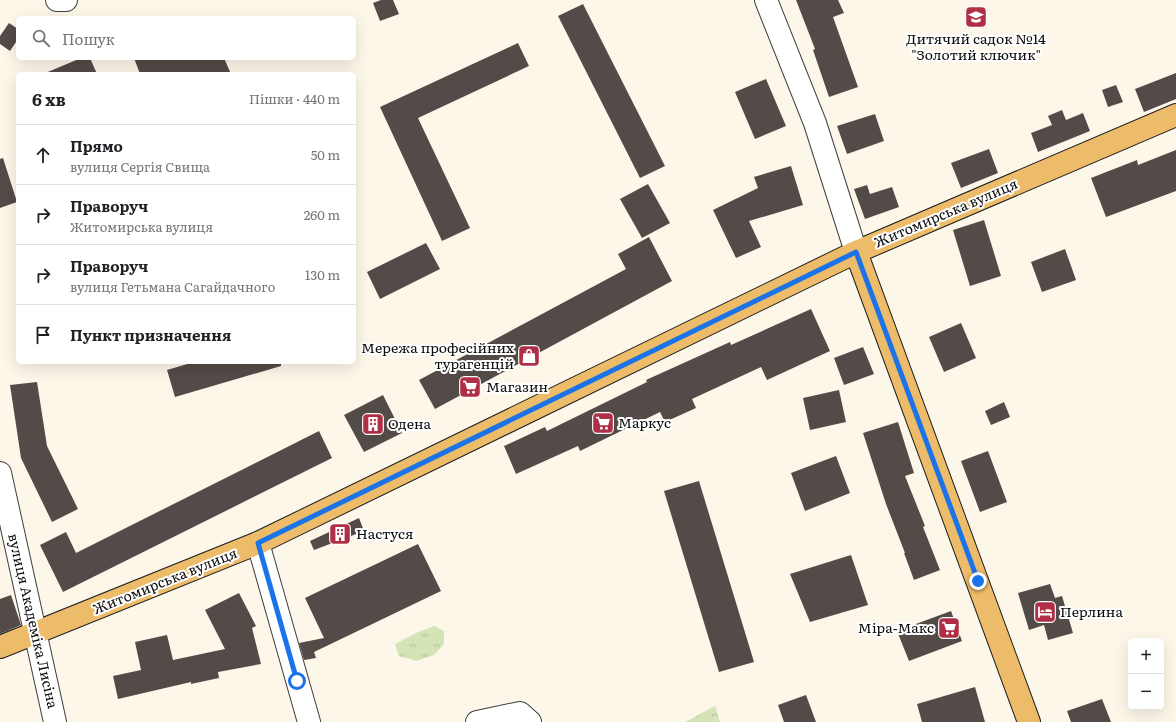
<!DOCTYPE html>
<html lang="uk">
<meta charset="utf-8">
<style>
:root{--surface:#fff;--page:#f2f2f2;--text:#202124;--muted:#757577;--line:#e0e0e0}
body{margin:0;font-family:Literata,serif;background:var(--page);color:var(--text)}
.controls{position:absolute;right:12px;bottom:12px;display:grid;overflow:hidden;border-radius:6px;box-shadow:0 4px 16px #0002}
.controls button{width:36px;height:36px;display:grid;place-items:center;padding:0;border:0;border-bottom:1px solid var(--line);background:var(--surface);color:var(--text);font:20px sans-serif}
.stop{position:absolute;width:12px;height:12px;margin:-9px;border:3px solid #1a73e8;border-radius:50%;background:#fff}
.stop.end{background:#1a73e8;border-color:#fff;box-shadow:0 1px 4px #0008}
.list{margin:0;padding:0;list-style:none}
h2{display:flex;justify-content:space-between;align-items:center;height:52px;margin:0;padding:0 16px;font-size:17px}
h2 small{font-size:13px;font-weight:400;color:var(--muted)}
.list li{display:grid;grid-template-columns:26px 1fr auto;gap:12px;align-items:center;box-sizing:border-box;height:60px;padding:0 16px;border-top:1px solid var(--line)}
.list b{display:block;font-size:15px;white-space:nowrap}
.list p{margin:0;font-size:13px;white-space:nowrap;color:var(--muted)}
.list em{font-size:13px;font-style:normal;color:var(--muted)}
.icon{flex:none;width:22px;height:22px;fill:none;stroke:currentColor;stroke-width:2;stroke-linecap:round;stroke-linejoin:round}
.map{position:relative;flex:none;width:1176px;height:722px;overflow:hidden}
.search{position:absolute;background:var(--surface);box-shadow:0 4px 16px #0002;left:16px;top:16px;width:340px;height:44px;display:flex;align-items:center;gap:10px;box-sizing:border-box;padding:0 14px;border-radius:6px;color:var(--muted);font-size:15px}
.panel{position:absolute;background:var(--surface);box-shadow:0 4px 16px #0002;left:16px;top:72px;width:340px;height:292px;border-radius:6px}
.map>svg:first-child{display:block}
.grass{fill:url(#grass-tufts)}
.park{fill:url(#park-crowns)}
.building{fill:#524b48}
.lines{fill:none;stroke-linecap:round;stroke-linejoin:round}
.minor-casing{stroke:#3e3e3e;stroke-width:24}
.major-casing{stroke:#1c1c1c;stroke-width:24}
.minor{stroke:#fff;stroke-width:22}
.major{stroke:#edbc6a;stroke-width:22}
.route{stroke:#1a73e8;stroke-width:5}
.labels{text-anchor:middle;stroke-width:4;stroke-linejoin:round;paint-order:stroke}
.poi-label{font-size:14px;fill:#0b0b0b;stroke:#fff;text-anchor:start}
.street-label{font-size:14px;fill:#0b0b0b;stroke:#fff}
</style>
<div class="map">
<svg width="1176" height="722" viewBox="0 0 1176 722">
<defs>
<pattern id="grass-tufts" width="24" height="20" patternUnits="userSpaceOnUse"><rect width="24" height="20" fill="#d4e4b7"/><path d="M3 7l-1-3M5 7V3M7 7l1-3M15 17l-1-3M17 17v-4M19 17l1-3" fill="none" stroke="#b5c29c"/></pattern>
<pattern id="park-crowns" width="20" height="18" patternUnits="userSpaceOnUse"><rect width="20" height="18" fill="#d4e4b7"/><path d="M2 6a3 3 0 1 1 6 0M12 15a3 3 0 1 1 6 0" fill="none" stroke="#b5c29c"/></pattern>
</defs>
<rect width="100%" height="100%" fill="#fdf7ea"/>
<!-- grass -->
<path class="grass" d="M 434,626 L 444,631 L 444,644 L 434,655 L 417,661 L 399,656 L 395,644 L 416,633 Z"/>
<!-- park -->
<path class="park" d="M 715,706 L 720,722 L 685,722 Z"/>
<!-- building -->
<path class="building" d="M 381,0 L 393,0 L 399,14 L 380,21 L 373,3 Z
M 796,0 L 838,0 L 844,13 L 833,17 L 858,87 L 829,97 L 813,50 L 815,49 Z
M 583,4 L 665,166 L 640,178 L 558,16 Z
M 9,23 L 18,29 L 18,39 L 10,51 L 0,44 L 0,36 Z
M 518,43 L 529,66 L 418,118 L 470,228 L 442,241 L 380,107 Z
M 81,58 L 90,58 L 97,74 L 43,74 Z
M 134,58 L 224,58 L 231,74 L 140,74 Z
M 1176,73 L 1176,99 L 1144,112 L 1135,89 Z
M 766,79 L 786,126 L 755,139 L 735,92 Z
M 1116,85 L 1123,102 L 1108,107 L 1102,90 Z
M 1062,110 L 1066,120 L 1083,113 L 1090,131 L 1038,152 L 1031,133 L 1052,125 L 1048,116 Z
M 875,114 L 884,141 L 847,154 L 837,126 Z
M 989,149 L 998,173 L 961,188 L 951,163 Z
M 1176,150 L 1176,191 L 1106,217 L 1091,178 L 1137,160 L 1138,165 Z
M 3,158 L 17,202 L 0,208 L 0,159 Z
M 791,166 L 803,205 L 749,221 L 761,247 L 736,258 L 713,210 L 758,188 L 754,177 Z
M 648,184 L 670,223 L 642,238 L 620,199 Z
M 867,185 L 870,194 L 892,187 L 899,207 L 865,219 L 854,189 Z
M 984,220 L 1001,276 L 970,286 L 953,230 Z
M 649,237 L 672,281 L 435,409 L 419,380 L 626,269 L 618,254 Z
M 426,243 L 440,269 L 380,299 L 367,272 Z
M 1065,249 L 1076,280 L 1042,292 L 1031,262 Z
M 811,309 L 830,351 L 767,380 L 761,367 L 692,399 L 696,408 L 665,422 L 660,412 L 580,451 L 578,446 L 516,474 L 504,446 L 545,427 L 547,431 L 647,382 L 646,380 L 730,342 L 731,345 Z
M 961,323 L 976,358 L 944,372 L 929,337 Z
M 863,347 L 874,374 L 844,385 L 834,358 Z
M 194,362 L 281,362 L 281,366 L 175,397 L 167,370 Z
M 37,382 L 47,446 L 78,509 L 52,522 L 21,458 L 10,385 Z
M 839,390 L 846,422 L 810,430 L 803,398 Z
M 383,395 L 402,433 L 364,452 L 344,415 Z
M 1004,402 L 1010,417 L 991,425 L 985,411 Z
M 898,422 L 914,473 L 905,476 L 925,526 L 923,527 L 940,570 L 914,580 L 904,553 L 905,553 L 886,504 L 863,433 Z
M 319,431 L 332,458 L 63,592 L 40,545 L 66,532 L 76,553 Z
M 988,451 L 1007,502 L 980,512 L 961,461 Z
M 836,456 L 850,493 L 805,511 L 791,473 Z
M 699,481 L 754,662 L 719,672 L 664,491 Z
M 359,518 L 364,531 L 314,550 L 310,541 Z
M 418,544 L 441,591 L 314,652 L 316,658 L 304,660 L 299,643 L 324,638 L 305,598 Z
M 851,555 L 868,605 L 810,622 L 790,574 Z
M 1050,584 L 1055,598 L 1062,596 L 1073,633 L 1048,640 L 1044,625 L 1029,630 L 1018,593 Z
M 239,593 L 256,626 L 252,628 L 261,664 L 218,672 L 219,678 L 191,684 L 191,682 L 118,699 L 113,676 L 141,670 L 135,642 L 167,635 L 173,660 L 225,649 L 205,610 Z
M 11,595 L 21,625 L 0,634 L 0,599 Z
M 951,611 L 962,641 L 909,661 L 897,631 Z
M 975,687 L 985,722 L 922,722 L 917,704 Z
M 806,695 L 816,722 L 784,722 L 778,705 Z
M 1102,699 L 1111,722 L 1071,722 L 1067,711 Z"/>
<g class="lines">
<!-- minor casing -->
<g class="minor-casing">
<path id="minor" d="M 57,0 L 66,0
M 766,0 L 815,123 L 856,252
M 0,473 L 55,722
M 258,543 L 309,722
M 477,722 L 520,713 L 530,722"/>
</g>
<!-- major casing -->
<g class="major-casing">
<path id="major" d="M 856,252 L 1029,722
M 0,647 L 258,543 L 856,252 L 1176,115"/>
</g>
<!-- minor -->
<use href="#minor" class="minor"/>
<!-- major -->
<use href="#major" class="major"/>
</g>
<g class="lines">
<!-- route -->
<path class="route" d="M 297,681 L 258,543 L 856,252 L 978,581"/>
</g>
<!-- icons -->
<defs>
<g id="school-square" transform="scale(1.15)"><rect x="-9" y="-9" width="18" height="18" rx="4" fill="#af2f46" stroke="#fff"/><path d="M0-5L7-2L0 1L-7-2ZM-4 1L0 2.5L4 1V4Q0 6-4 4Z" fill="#fff"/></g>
<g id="shop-square" transform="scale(1.15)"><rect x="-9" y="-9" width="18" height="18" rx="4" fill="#af2f46" stroke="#fff"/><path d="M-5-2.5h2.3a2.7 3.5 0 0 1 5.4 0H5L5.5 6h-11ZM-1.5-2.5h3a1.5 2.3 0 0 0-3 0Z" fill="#fff"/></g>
<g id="supermarket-square" transform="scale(1.15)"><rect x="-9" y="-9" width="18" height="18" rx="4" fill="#af2f46" stroke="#fff"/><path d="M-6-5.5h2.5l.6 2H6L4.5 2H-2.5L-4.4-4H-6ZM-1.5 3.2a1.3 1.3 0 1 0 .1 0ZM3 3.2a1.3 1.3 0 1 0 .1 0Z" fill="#fff"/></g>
<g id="building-square" transform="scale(1.15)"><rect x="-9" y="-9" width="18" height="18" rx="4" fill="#af2f46" stroke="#fff"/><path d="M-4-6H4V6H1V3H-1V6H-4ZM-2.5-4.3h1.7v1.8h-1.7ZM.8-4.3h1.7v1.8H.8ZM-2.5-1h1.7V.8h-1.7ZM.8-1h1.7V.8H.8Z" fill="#fff"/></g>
<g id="hotel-square" transform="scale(1.15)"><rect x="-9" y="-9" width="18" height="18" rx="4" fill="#af2f46" stroke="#fff"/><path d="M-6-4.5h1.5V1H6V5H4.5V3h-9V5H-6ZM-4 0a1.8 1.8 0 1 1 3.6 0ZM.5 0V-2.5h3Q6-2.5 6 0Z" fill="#fff"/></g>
</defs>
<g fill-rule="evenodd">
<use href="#school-square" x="976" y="17"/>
<use href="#shop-square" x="529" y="356"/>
<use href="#supermarket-square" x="470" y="387"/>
<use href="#supermarket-square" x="603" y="423"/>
<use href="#building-square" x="373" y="424"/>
<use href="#building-square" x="340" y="534"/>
<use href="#hotel-square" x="1045" y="612"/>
<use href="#supermarket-square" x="949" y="628"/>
</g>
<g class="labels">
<!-- poi labels -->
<g class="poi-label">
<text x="976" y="44" text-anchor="middle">Дитячий садок №14<tspan x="976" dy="16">"Золотий ключик"</tspan></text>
<text x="514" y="353" text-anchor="end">Мережа професійних<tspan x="514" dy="16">турагенцій</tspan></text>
<text x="486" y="392">Магазин</text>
<text x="618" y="428">Маркус</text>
<text x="388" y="429">Одена</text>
<text x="356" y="539">Настуся</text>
<text x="1060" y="617">Перлина</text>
<text x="934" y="633" text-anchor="end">Міра-Макс</text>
</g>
<!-- street labels -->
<g class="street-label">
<text transform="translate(946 213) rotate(-23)" y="5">Житомирська вулиця</text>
<text transform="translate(165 581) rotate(-22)" y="5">Житомирська вулиця</text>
<text transform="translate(33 621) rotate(77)" y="5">вулиця Академіка Лисіна</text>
</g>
</g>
</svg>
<div class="controls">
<button>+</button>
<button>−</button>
</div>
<div class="stop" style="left:297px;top:681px"></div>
<div class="stop end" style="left:978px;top:581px"></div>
<div class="search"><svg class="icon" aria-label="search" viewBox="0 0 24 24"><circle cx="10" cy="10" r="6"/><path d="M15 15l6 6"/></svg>Пошук</div>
<section class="panel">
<h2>6 хв<small>Пішки · 440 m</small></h2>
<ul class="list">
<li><svg class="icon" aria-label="ahead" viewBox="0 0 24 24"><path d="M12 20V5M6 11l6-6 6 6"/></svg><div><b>Прямо</b><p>вулиця Сергія Свища</p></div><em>50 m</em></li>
<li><svg class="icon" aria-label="right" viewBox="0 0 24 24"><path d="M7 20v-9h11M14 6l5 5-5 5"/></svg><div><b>Праворуч</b><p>Житомирська вулиця</p></div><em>260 m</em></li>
<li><svg class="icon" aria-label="right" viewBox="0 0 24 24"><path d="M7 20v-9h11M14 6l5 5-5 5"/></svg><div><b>Праворуч</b><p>вулиця Гетьмана Сагайдачного</p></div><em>130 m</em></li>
<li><svg class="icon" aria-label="arrive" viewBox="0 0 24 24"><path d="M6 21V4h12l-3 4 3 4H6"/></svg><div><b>Пункт призначення</b></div></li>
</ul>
</section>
</div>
